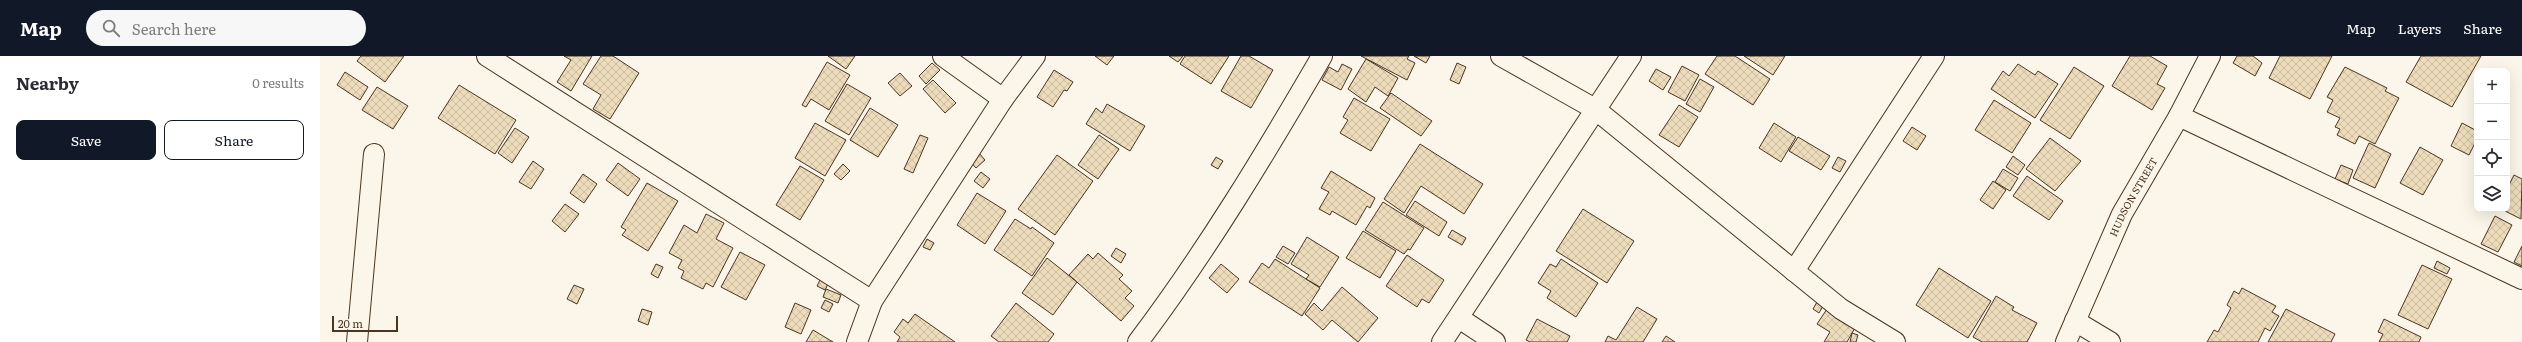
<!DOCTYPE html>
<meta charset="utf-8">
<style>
:root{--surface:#fff;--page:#f7f7f7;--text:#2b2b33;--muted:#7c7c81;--line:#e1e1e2;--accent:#111827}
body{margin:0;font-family:Literata,serif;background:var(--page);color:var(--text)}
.controls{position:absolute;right:12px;top:12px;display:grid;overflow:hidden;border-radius:8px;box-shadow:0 4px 16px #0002}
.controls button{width:36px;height:36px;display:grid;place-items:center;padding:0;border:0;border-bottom:1px solid var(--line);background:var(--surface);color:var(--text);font:20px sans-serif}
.scale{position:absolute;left:12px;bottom:10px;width:66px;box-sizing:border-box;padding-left:4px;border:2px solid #4a3520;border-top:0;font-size:11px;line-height:14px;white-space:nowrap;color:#4a3520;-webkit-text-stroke:3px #fbf6e9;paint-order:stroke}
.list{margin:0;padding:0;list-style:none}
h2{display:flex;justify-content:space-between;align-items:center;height:52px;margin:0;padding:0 16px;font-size:17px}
h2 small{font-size:13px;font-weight:400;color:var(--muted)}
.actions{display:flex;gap:8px;padding:12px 16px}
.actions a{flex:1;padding:9px 0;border:1px solid var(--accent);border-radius:8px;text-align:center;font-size:14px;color:var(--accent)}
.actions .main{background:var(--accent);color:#fff}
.icon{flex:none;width:22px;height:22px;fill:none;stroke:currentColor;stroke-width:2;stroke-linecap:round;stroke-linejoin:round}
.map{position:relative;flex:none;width:2202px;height:286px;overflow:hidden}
header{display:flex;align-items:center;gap:24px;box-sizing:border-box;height:56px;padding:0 20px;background:var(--accent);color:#fff}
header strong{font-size:19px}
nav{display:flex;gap:22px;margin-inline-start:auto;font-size:14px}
.search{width:280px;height:36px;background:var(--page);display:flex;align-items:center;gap:10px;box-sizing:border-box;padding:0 14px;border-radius:22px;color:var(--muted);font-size:15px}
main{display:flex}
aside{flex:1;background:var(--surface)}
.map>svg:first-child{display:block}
.building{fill:url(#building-cross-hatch);stroke:#4a3520}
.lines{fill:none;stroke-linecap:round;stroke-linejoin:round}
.street-casing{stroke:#4a3520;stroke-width:22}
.street{stroke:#fbf6e9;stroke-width:20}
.labels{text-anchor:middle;stroke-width:3;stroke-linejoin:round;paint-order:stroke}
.street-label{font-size:10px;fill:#4a3520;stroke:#fbf6e9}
</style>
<header>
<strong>Map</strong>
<div class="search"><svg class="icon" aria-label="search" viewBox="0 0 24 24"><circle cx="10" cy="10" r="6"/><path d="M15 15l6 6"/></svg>Search here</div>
<nav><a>Map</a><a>Layers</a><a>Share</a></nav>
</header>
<main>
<aside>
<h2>Nearby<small>0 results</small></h2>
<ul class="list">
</ul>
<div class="actions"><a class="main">Save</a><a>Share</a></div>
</aside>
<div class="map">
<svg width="2202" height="286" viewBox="0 0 2202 286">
<defs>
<pattern id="building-cross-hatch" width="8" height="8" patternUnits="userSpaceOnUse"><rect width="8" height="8" fill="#ecdcbc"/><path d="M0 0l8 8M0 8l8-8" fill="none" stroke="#ccbda1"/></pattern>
</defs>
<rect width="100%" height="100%" fill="#fbf6e9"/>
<!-- building -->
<path class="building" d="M 41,0 L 84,0 L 65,26 L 37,5 Z
M 244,0 L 272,0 L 251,35 L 237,26 L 251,4 Z
M 281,0 L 293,0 L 319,17 L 290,63 L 273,53 L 281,39 L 263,28 Z
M 508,0 L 535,0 L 526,13 Z
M 775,0 L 794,0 L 787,9 Z
M 849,0 L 863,0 L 858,6 Z
M 865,0 L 909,0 L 891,28 L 860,8 Z
M 921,0 L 929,0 L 953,14 L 931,52 L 901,35 Z
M 1041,0 L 1089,0 L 1087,3 L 1095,7 L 1087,24 Z
M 1094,0 L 1110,0 L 1106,7 Z
M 1397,0 L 1415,0 L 1450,23 L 1433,49 L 1385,18 Z
M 1424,0 L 1465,0 L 1453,19 Z
M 1810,0 L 1830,0 L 1847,10 L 1837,28 L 1845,32 L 1832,54 L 1792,30 Z
M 1917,0 L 1933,0 L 1942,7 L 1935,20 L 1913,7 Z
M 1960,0 L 2012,0 L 1990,43 L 1949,22 Z
M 2101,0 L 2161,0 L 2132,51 L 2086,26 Z
M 1046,3 L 1078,22 L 1068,40 L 1055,31 L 1046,46 L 1028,33 Z
M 507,6 L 530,19 L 509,54 L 491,43 L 486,51 L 482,49 Z
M 612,7 L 620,14 L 606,28 L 599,20 Z
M 1137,7 L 1146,11 L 1139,28 L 1130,24 Z
M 1022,8 L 1032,13 L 1021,34 L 1002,24 L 1009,11 L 1018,16 Z
M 1698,8 L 1715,19 L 1718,15 L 1738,28 L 1715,62 L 1671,33 L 1683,15 L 1689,20 Z
M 1362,10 L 1379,19 L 1365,45 L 1348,36 Z
M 1754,11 L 1784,30 L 1750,83 L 1720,64 Z
M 2025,11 L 2067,32 L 2065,35 L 2079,42 L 2055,88 L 2039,80 L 2035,88 L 2017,79 L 2020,73 L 2015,71 L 2020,62 L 2007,56 L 2013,44 L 2007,41 Z
M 1336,13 L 1351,21 L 1343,34 L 1329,25 Z
M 734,14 L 753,26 L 747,35 L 744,34 L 733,51 L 717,41 Z
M 25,16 L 48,31 L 40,44 L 17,29 Z
M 580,17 L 592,30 L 580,40 L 568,27 Z
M 1380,23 L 1394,31 L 1380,56 L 1366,48 Z
M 613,24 L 636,47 L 625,57 L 603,33 Z
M 527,28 L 551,42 L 529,79 L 505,65 Z
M 139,29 L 196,64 L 175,98 L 118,62 Z
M 57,31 L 88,50 L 73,73 L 42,54 Z
M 1071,37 L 1112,65 L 1101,80 L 1060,52 Z
M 1034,42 L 1070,63 L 1051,95 L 1020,77 L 1028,64 L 1023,61 Z
M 1674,44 L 1711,67 L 1692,97 L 1655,74 Z
M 787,48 L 825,70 L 810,95 L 766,68 L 776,52 L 782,57 Z
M 1359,49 L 1378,61 L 1359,91 L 1339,79 Z
M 550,52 L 578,69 L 558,101 L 530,84 Z
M 495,67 L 526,84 L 505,120 L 475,102 Z
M 1454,67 L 1476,81 L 1461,106 L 1439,92 Z
M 2142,67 L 2157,75 L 2157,83 L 2149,99 L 2131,90 Z
M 1592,71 L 1606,80 L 1597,94 L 1583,85 Z
M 195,72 L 209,81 L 192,107 L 178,97 Z
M 600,79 L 608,82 L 593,117 L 584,113 Z
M 779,79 L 799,93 L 778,123 L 758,109 Z
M 1478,81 L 1510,100 L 1501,114 L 1469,95 Z
M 1730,82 L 1761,105 L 1735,135 L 1706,113 Z
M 2049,87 L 2071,98 L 2055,132 L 2033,122 Z
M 1100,88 L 1163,128 L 1144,158 L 1101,130 L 1084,157 L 1064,143 Z
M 2100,91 L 2123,104 L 2103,139 L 2080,127 Z
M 658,96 L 665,104 L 656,112 L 649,104 Z
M 737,99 L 773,125 L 735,179 L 698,153 Z
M 1693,100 L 1705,109 L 1698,119 L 1686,111 Z
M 896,101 L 903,105 L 898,113 L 891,109 Z
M 1518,101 L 1526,105 L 1520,116 L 1512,112 Z
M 213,105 L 224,113 L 211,133 L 199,126 Z
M 298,107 L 320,123 L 308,140 L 286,124 Z
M 523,108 L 530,115 L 521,124 L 514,118 Z
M 2021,109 L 2033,114 L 2028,128 L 2015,123 Z
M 480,110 L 504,124 L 480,164 L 456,149 Z
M 1683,113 L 1698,122 L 1690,135 L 1675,126 Z
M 1011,115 L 1055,142 L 1050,152 L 1047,150 L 1036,169 L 1012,155 L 1010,159 L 999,153 L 1009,136 L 1001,132 Z
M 661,116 L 670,123 L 663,132 L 654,125 Z
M 263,118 L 277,128 L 264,147 L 250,137 Z
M 2194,119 L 2202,123 L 2201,163 L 2181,153 L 2187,153 L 2187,133 Z
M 1707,120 L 1743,145 L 1729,164 L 1693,140 Z
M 1673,125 L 1686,134 L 1673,153 L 1660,144 Z
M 327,127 L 358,145 L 328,195 L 302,179 L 306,174 L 301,171 Z
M 657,137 L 686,155 L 665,188 L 637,169 Z
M 1095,145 L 1127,166 L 1119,180 L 1086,159 Z
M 1063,146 L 1104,172 L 1090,194 L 1088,193 L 1084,198 L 1045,174 Z
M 245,148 L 259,158 L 245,176 L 232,165 Z
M 1263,153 L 1314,185 L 1287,227 L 1236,195 Z
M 386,158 L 404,167 L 396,183 L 413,192 L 393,231 L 386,227 L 383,233 L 361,222 L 364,215 L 358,212 L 362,204 L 349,197 L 364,169 L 377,177 Z
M 2175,160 L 2192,169 L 2178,196 L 2161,188 Z
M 695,163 L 711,173 L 712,171 L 734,187 L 712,220 L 674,194 Z
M 1132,174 L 1146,182 L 1142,189 L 1128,181 Z
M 1043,175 L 1076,195 L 1060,222 L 1026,202 Z
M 987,181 L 1019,201 L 1000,231 L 986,223 L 989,219 L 971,208 Z
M 607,183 L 614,187 L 610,194 L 603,191 Z
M 963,190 L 975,197 L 968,208 L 956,201 Z
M 2202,190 L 2202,210 L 2194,206 Z
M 796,192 L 806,198 L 801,207 L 791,200 Z
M 420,196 L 445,209 L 426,244 L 401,231 Z
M 778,197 L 803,219 L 799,223 L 812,235 L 805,242 L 814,250 L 801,265 L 749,219 L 768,198 L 773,203 Z
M 1087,199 L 1124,224 L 1109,247 L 1102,243 L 1097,251 L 1066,230 Z
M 727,202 L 757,226 L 733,259 L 702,237 Z
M 955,203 L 1000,232 L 982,260 L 929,226 L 942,207 L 949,212 Z
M 1241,203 L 1278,227 L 1256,261 L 1227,242 L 1231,235 L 1218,227 L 1230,208 L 1236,211 Z
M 2117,205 L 2130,212 L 2127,218 L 2114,212 Z
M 336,208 L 343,211 L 338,222 L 331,218 Z
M 901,208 L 919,223 L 907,237 L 889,222 Z
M 2102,209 L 2132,223 L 2108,273 L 2078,259 Z
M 1619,212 L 1671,245 L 1648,282 L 1596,249 Z
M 503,218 L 511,222 L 505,234 L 497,230 Z
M 254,229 L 264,233 L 257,248 L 247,243 Z
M 1022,231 L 1058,262 L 1038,286 L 1012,264 L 1003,274 L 985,258 L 994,247 L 1002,255 Z
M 1922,232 L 1956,250 L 1952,256 L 1959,260 L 1950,275 L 1945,272 L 1938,286 L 1887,286 L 1894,274 L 1898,276 L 1911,252 L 1907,249 L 1914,235 L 1919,238 Z
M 506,233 L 521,239 L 518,247 L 503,241 Z
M 1676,240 L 1694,251 L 1692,254 L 1717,267 L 1707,286 L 1662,286 L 1653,281 Z
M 505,244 L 513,248 L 509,256 L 501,252 Z
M 1497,246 L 1503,250 L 1499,257 L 1493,253 Z
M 475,247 L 491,254 L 481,278 L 465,271 Z
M 696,247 L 734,278 L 728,286 L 679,286 L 671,280 Z
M 1317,251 L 1337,263 L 1323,286 L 1285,286 L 1288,280 L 1296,284 Z
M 322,253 L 332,256 L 328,269 L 318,265 Z
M 1507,253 L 1536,270 L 1527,286 L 1504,286 L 1510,276 L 1497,268 Z
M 1966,253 L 2015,278 L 2011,286 L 1948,286 Z
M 595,258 L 635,286 L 577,286 L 580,281 L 574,276 L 583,263 L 588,267 Z
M 1217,263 L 1250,280 L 1247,286 L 1210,286 L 1206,284 Z
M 2064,263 L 2101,281 L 2099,286 L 2059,286 L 2063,278 L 2058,276 Z
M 493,274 L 513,286 L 486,286 Z
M 1532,277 L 1538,279 L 1536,286 L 1530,286 Z
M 1346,280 L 1355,286 L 1342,286 Z"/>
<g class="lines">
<!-- street casing -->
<g class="street-casing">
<g id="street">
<path d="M 167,0 L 552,245"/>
<path d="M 623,0 L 683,43"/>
<path d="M 1181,0 L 1275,53 L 1521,253 L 1575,286"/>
<path d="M 1859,60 L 2202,223"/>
<path d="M 1474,215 L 1614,0"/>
<path d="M 1139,262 L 1175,286"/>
<path d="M 1755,265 L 1790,286"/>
<path d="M 37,286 L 54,98"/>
<path d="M 537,286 L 552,245 L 683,43 L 715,0"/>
<path d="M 818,286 C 886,196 945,98 1002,0"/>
<path d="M 1122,286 L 1311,0"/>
<path id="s1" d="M 1746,286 L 1802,158 L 1859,60 L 1890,0"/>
</g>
</g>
<!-- street -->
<use href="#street" class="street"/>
</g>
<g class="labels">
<!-- street labels -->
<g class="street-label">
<text dy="4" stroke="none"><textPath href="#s1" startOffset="160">HUDSON STREET</textPath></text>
</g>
</g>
</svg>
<div class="controls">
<button>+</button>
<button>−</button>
<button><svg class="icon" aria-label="locate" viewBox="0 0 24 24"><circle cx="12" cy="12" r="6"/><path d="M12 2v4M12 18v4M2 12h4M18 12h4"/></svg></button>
<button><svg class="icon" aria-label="layers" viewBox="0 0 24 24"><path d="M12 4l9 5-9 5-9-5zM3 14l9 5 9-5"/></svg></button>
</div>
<div class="scale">20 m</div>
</div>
</main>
